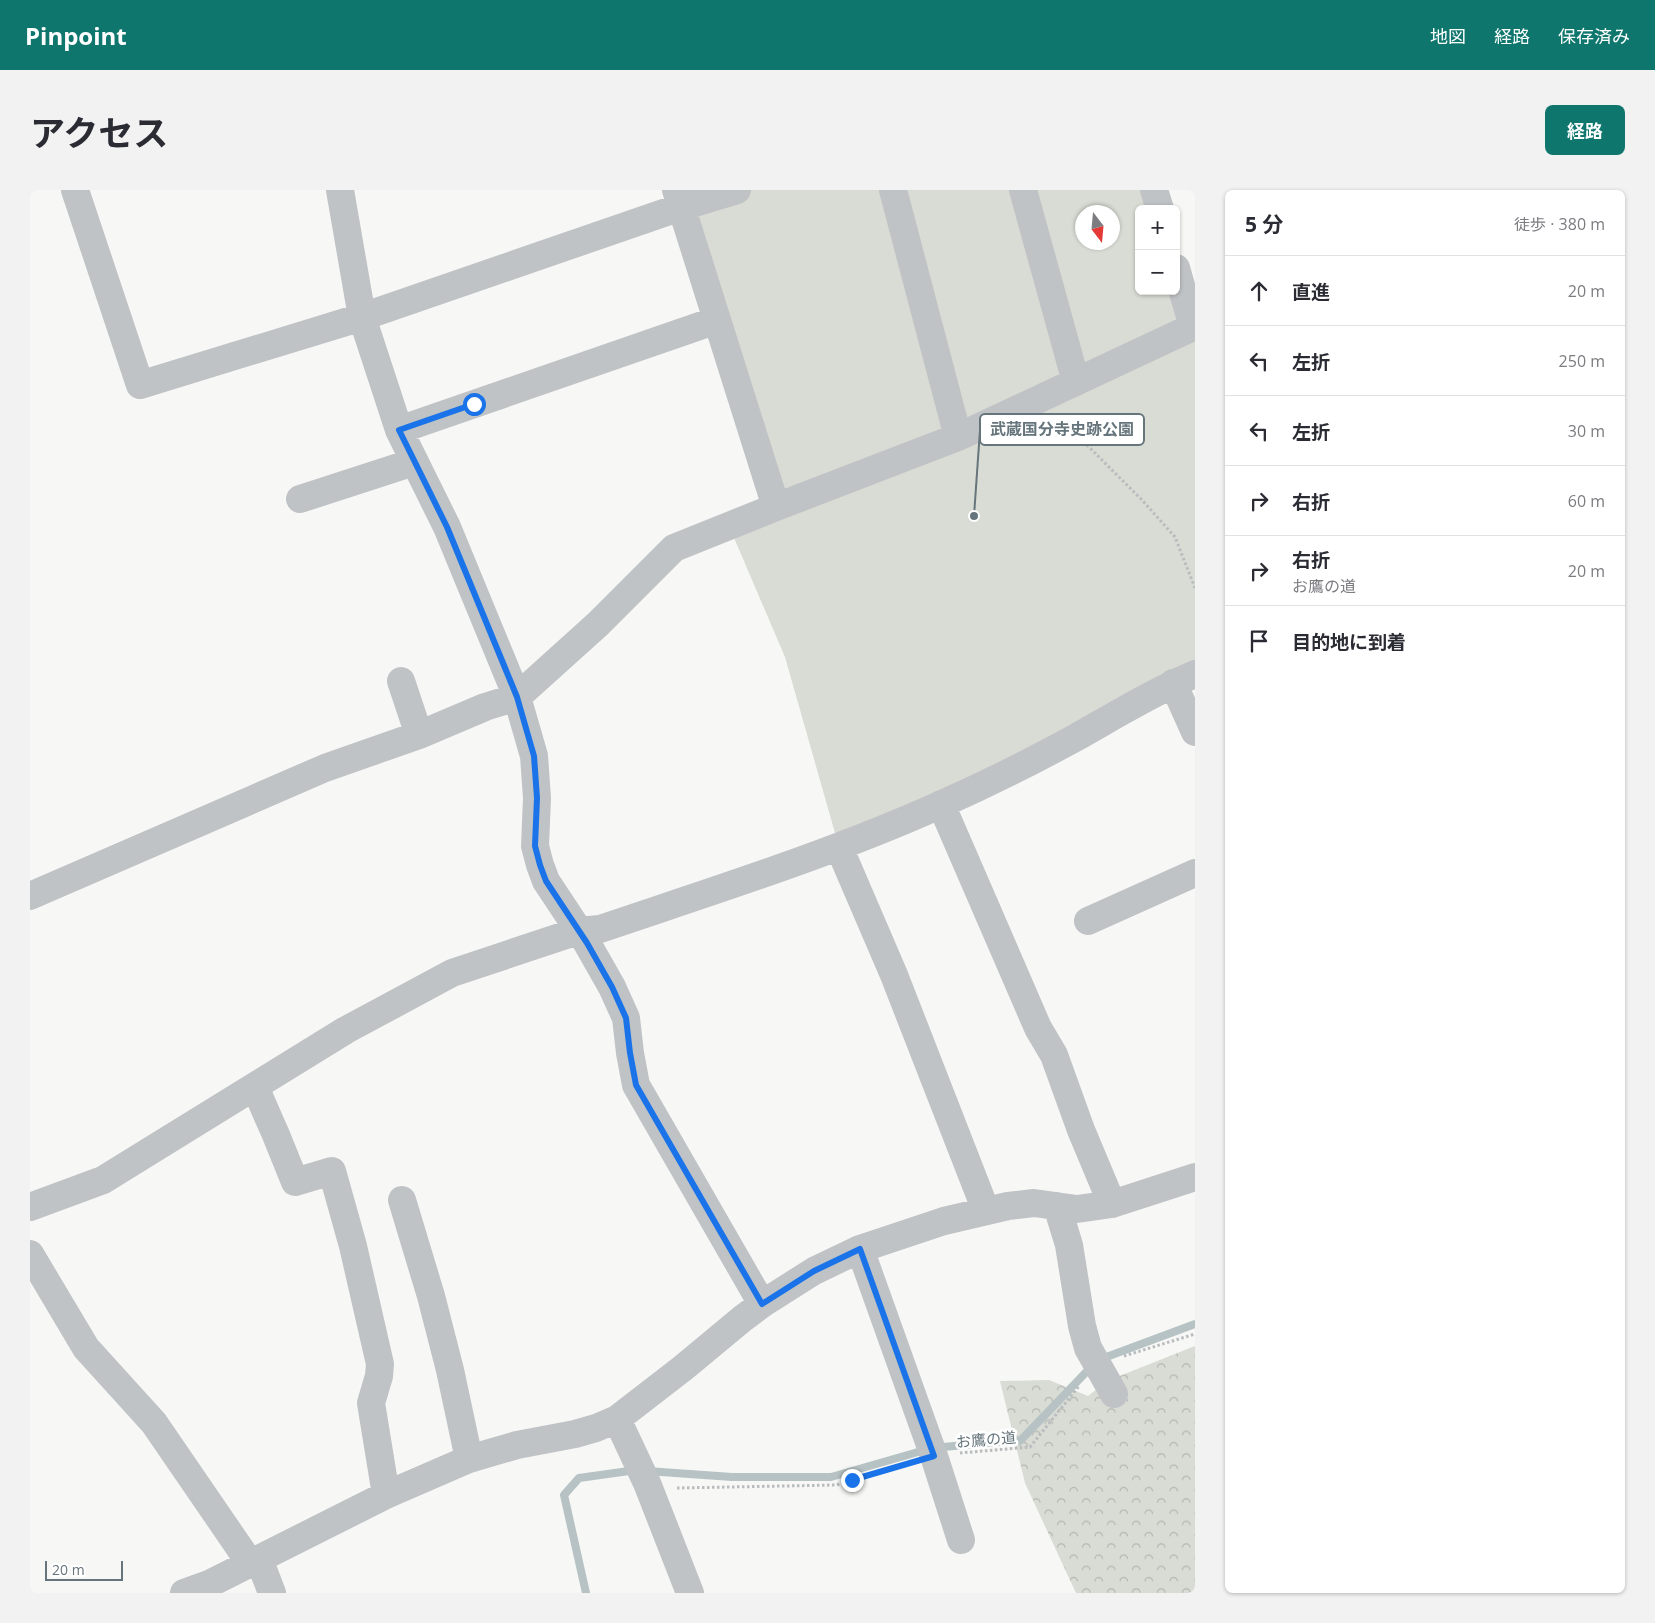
<!DOCTYPE html>
<html lang="ja">
<meta charset="utf-8">
<style>
:root{--surface:#fff;--page:#f2f2f3;--text:#2b2b33;--muted:#7c7c81;--line:#e1e1e2;--accent:#0f766e}
body{margin:0;font-family:"Open Sans","Noto Sans JP",sans-serif;background:var(--page);color:var(--text)}
.controls{position:absolute;right:15px;top:15px;display:grid;overflow:hidden;border-radius:8px;box-shadow:0 1px 4px #0004}
.controls button{width:45px;height:45px;display:grid;place-items:center;padding:0;border:0;border-bottom:1px solid var(--line);background:var(--surface);color:var(--text);font:25px sans-serif}
.compass{position:absolute;left:1045px;top:15px;width:45px;height:45px;border-radius:50%;background:var(--surface);box-shadow:0 1px 4px #0004;rotate:164deg}
.scale{position:absolute;left:15px;bottom:12px;width:78px;box-sizing:border-box;padding-left:5px;border:2px solid #66757c;border-top:0;font-size:14px;line-height:18px;white-space:nowrap;color:#66757c;-webkit-text-stroke:4px #fff;paint-order:stroke}
.stop{position:absolute;width:15px;height:15px;margin:-11px;border:4px solid #1a73e8;border-radius:50%;background:#fff}
.stop.end{background:#1a73e8;border-color:#fff;box-shadow:0 1px 5px #0008}
.list{margin:0;padding:0;list-style:none}
h2{display:flex;justify-content:space-between;align-items:center;height:65px;margin:0;padding:0 20px;font-size:21px}
h2 small{font-size:16px;font-weight:400;color:var(--muted)}
.list li{display:grid;grid-template-columns:32px 1fr auto;gap:15px;align-items:center;box-sizing:border-box;height:70px;padding:0 20px;border-top:1px solid var(--line)}
.list b{display:block;font-size:19px;white-space:nowrap}
.list p{margin:0;font-size:16px;white-space:nowrap;color:var(--muted)}
.list em{font-size:16px;font-style:normal;color:var(--muted)}
.icon{flex:none;width:28px;height:28px;fill:none;stroke:currentColor;stroke-width:2;stroke-linecap:round;stroke-linejoin:round}
.map{position:relative;flex:none;width:1165px;height:1403px;overflow:hidden;border-radius:8px}
header{display:flex;align-items:center;gap:30px;box-sizing:border-box;height:70px;padding:0 25px;background:var(--accent);color:#fff}
header strong{font-size:24px}
nav{display:flex;gap:28px;margin-inline-start:auto;font-size:18px}
.intro{display:flex;align-items:center;justify-content:space-between;box-sizing:border-box;height:120px;padding:0 30px}
h1{margin:0;font-size:35px}
.button{padding:12px 22px;border-radius:8px;background:var(--accent);color:#fff;font-size:18px;font-weight:700}
main{display:flex;gap:30px;padding:0 30px}
aside{flex:1;background:var(--surface);border-radius:8px;box-shadow:0 1px 4px #0004}
.map>svg:first-child{display:block}
.forest{fill:url(#forest-crowns)}
.park{fill:#d8dcd4;fill-rule:evenodd}
.lines{fill:none;stroke-linecap:round;stroke-linejoin:round}
.stream{stroke:#b6c2c4;stroke-width:8}
.path{stroke:#b9bcbe;stroke-width:3;stroke-dasharray:2.5 2.5;stroke-linecap:butt}
.minor{stroke:#bfc3c6;stroke-width:28}
.route{stroke:#1a73e8;stroke-width:6}
.labels{text-anchor:middle;stroke-width:5;stroke-linejoin:round;paint-order:stroke}
.street-label{font-size:15px;fill:#66757c;stroke:#fff}
.leader{fill:none;stroke:#66757c;stroke-width:2}
.callout-dot{fill:#66757c;stroke:#fff;stroke-width:2}
.callout{fill:#fff;stroke:#66757c;stroke-width:2}
.callout-label{font-size:16px;text-anchor:middle;font-weight:bold;fill:#66757c}
</style>
<header>
<strong>Pinpoint</strong>
<nav><a>地図</a><a>経路</a><a>保存済み</a></nav>
</header>
<div class="intro"><h1>アクセス</h1><a class="button">経路</a></div>
<main>
<div class="map">
<svg width="1165" height="1403" viewBox="0 0 1165 1403">
<defs>
<pattern id="forest-crowns" width="20" height="18" patternUnits="userSpaceOnUse" patternTransform="scale(1.25)"><rect width="20" height="18" fill="#d8dcd4"/><path d="M2 6a3 3 0 1 1 6 0M12 15a3 3 0 1 1 6 0" fill="none" stroke="#b3b7b1"/></pattern>
</defs>
<rect width="100%" height="100%" fill="#f7f7f5"/>
<!-- forest -->
<path class="forest" d="M 1165,1156 L 1165,1403 L 1046,1403 L 995,1293 L 970,1191 L 1019,1190 L 1058,1206 L 1077,1191 Z"/>
<!-- park -->
<path class="park" d="M 707,0 L 1124,0 L 1130,19 L 1109,19 L 1109,101 L 1146,101 L 1165,136 L 1165,484 L 809,657 L 755,467 L 699,336 L 746,317 L 651,17 ZM 1052,22 L 1082,22 L 1082,52 L 1052,52 Z"/>
<g class="lines">
<!-- stream -->
<path class="stream" d="M 1071,1169 L 1165,1134
M 617,1281 L 702,1287 L 801,1287 L 902,1258 L 991,1250 L 1062,1176
M 556,1403 L 534,1305 L 549,1288 L 606,1280"/>
<!-- path -->
<path class="path" d="M 1026,231 L 1046,241 L 1058,256 L 1112,310 L 1145,347 L 1165,398
M 1094,1166 L 1165,1144
M 930,1263 L 1000,1257 L 1049,1196
M 647,1298 L 806,1295 L 880,1273"/>
<!-- minor -->
<path class="minor" d="M 45,0 L 110,195 L 332,127 L 651,17 L 707,0
M 310,0 L 332,127 L 369,240 L 417,337 L 487,507 L 504,566 L 507,608 L 505,656 L 510,675 L 516,691 L 557,753 L 582,797 L 596,828 L 600,863 L 606,895 L 732,1114
M 646,0 L 746,317
M 863,0 L 928,247
M 993,0 L 1046,192
M 1124,0 L 1130,19
M 1146,78 L 1163,137
M 369,240 L 687,130
M 270,309 L 384,272
M 371,491 L 389,545
M 1143,493 L 1165,542
M 911,614 L 1008,838 L 1024,865 L 1051,940 L 1082,1014
M 809,657 L 864,785 L 956,1021
M 0,706 L 295,578 L 389,545 L 455,517 L 487,507 L 568,434 L 644,358 L 746,317 L 928,247 L 1165,136
M 1058,731 L 1165,683
M 225,897 L 246,945 L 265,992 L 302,981 L 323,1056 L 350,1174 L 349,1186 L 341,1213 L 356,1305
M 372,1010 L 401,1106 L 420,1180 L 439,1269
M 1027,1016 L 1039,1055 L 1052,1136 L 1058,1158 L 1084,1204
M 0,1017 L 73,990 L 316,840 L 422,783 L 548,741 L 570,739 C 685,700 801,664 912,614 C 957,594 1001,572 1045,548 C 1084,526 1123,502 1165,484
M 830,1059 L 904,1266 L 931,1350
M 0,1064 L 56,1158 L 124,1233 L 220,1373
M 587,1229 L 617,1293 L 660,1403
M 229,1369 L 242,1403
M 154,1403 L 179,1394 L 356,1305 L 439,1269 L 487,1255 L 545,1244 L 566,1238 L 587,1229 L 653,1178 L 712,1129 L 732,1114 L 784,1081 L 830,1059 L 914,1031 L 978,1016 L 1004,1013 L 1047,1019 L 1082,1014 L 1165,987"/>
</g>
<g class="lines">
<!-- route -->
<path class="route" d="M 444,214 L 369,240 L 417,337 L 487,507 L 504,566 L 507,608 L 505,656 L 510,675 L 516,691 L 557,753 L 582,797 L 596,828 L 600,863 L 606,895 L 732,1114 L 784,1081 L 830,1059 L 904,1266 L 822,1290"/>
</g>
<g class="labels">
<!-- street labels -->
<g class="street-label">
<text transform="translate(956 1250) rotate(-5)" y="5">お鷹の道</text>
</g>
</g>
<!-- callouts -->
<path class="leader" d="M944 326L950 240"/>
<circle class="callout-dot" cx="944" cy="326" r="5"/>
<rect class="callout" x="950" y="224" width="164" height="31" rx="5"/>
<g class="callout-label">
<text x="1032" y="245">武蔵国分寺史跡公園</text>
</g>
</svg>
<div class="controls">
<button>+</button>
<button>−</button>
</div>
<svg class="compass" viewBox="-18 -18 36 36"><path d="M0-13l5 13h-10z" fill="#e53935"/><path d="M0 13l5-13h-10z" fill="#7c7c81"/></svg>
<div class="scale">20 m</div>
<div class="stop" style="left:444px;top:214px"></div>
<div class="stop end" style="left:822px;top:1290px"></div>
</div>
<aside>
<h2>5 分<small>徒歩 · 380 m</small></h2>
<ul class="list">
<li><svg class="icon" aria-label="ahead" viewBox="0 0 24 24"><path d="M12 20V5M6 11l6-6 6 6"/></svg><div><b>直進</b></div><em>20 m</em></li>
<li><svg class="icon" aria-label="left" viewBox="0 0 24 24"><path d="M17 20v-9H6M10 6l-5 5 5 5"/></svg><div><b>左折</b></div><em>250 m</em></li>
<li><svg class="icon" aria-label="left" viewBox="0 0 24 24"><path d="M17 20v-9H6M10 6l-5 5 5 5"/></svg><div><b>左折</b></div><em>30 m</em></li>
<li><svg class="icon" aria-label="right" viewBox="0 0 24 24"><path d="M7 20v-9h11M14 6l5 5-5 5"/></svg><div><b>右折</b></div><em>60 m</em></li>
<li><svg class="icon" aria-label="right" viewBox="0 0 24 24"><path d="M7 20v-9h11M14 6l5 5-5 5"/></svg><div><b>右折</b><p>お鷹の道</p></div><em>20 m</em></li>
<li><svg class="icon" aria-label="arrive" viewBox="0 0 24 24"><path d="M6 21V4h12l-3 4 3 4H6"/></svg><div><b>目的地に到着</b></div></li>
</ul>
</aside>
</main>
